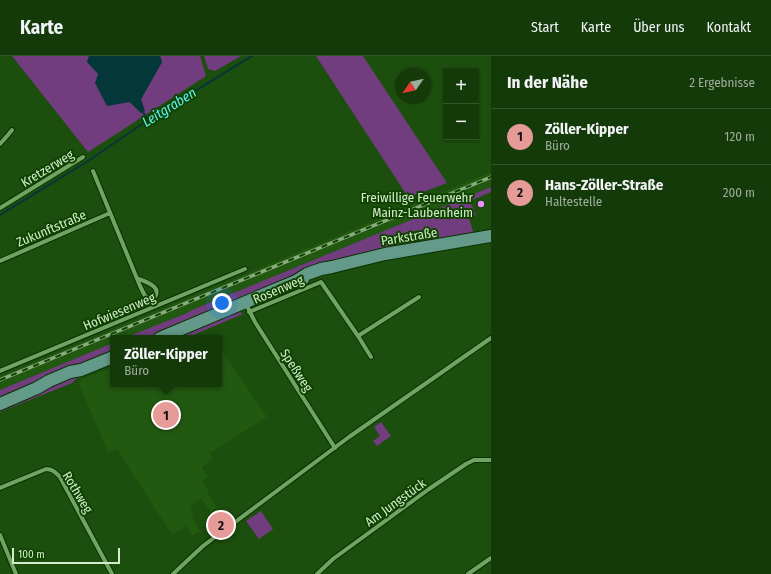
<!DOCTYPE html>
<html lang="de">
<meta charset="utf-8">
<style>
:root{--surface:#153a0a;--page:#224518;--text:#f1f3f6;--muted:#9dad9c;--line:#34542b;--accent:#e69b98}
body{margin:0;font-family:"Fira Sans Condensed",sans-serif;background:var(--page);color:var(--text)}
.controls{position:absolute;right:12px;top:12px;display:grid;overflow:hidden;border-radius:0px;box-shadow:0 1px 3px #0004}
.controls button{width:36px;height:36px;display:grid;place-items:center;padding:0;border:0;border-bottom:1px solid var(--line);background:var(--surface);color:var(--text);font:20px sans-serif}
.compass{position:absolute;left:395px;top:12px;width:36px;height:36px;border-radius:50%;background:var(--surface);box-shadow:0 1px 3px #0004;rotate:236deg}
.scale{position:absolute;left:12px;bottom:10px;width:108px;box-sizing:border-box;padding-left:4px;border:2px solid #d2edcc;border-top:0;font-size:11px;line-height:14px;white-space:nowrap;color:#d2edcc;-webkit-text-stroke:3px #104300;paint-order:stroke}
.you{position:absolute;left:222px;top:247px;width:14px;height:14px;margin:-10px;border:3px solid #fff;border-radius:50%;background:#1a73e8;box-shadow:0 0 0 6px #1a73e833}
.badge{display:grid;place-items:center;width:26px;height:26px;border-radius:50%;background:var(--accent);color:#111;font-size:13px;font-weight:700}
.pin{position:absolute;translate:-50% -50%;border:2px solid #fff;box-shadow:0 1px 4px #0006}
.popup{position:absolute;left:110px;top:279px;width:112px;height:52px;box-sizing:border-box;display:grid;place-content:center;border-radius:0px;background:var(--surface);filter:drop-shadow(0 1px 3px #0005);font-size:13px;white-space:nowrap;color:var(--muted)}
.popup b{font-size:15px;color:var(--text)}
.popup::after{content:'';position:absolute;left:50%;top:100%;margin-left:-8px;border:8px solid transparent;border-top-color:var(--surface)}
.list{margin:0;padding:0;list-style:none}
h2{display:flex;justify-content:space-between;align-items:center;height:52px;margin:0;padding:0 16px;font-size:17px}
h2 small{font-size:13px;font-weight:400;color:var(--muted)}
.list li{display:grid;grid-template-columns:26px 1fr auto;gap:12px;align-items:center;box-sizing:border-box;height:56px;padding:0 16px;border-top:1px solid var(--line)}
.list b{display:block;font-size:15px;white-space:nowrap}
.list p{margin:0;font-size:13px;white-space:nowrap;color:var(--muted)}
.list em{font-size:13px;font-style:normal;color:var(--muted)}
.map{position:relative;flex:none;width:491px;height:518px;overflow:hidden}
header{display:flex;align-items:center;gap:24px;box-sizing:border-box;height:56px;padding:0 20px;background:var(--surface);border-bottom:1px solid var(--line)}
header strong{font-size:19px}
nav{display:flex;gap:22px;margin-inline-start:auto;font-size:14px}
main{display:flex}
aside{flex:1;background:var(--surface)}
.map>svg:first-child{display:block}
.built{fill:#225911}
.green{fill:#723d7f}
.water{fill:#033739}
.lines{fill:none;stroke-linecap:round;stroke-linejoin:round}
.stream{stroke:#033739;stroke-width:2}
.minor-casing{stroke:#0b3101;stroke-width:6}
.secondary-casing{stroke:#0b3101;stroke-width:14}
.minor{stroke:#70a463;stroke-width:4}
.secondary{stroke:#639a8a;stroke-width:12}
.rail-casing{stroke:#88ac7e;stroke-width:3.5}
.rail{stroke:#104300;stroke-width:2;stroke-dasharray:6;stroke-linecap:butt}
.poi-dot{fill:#e98efe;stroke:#104300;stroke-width:1.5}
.labels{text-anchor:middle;stroke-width:4;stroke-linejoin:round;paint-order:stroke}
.street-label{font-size:13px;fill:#d2edcc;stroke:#104300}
.poi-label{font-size:13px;fill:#d2edcc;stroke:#104300;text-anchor:end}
.water-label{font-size:14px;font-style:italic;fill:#5cf1f8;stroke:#104300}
</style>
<header>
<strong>Karte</strong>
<nav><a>Start</a><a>Karte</a><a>Über uns</a><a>Kontakt</a></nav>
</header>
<main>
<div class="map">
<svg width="491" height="518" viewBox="0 0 491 518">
<rect width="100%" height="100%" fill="#1c4e0d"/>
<!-- built -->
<path class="built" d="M 491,116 L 491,131 L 192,254 L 187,257 L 124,282 L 113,282 L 112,288 L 0,334 L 0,320 Z
M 219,290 L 267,361 L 210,397 L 213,402 L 202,411 L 208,421 L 202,425 L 208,434 L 207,435 L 217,452 L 211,456 L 201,442 L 190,450 L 193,454 L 191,456 L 194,460 L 192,462 L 200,475 L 192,480 L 186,470 L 172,479 L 117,393 L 108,397 L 78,325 L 113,311 L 113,328 L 219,328 Z"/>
<!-- green -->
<path class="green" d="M 12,0 L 89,0 L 87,6 L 141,57 L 144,55 L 141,43 L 162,6 L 160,0 L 200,0 L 206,20 L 88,96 Z
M 204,0 L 241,0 L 215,15 L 208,13 Z
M 316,0 L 363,0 L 447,127 L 410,141 L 406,138 Z
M 491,131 L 491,136 L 470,145 L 476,159 L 469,162 L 474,179 L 315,213 L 148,282 L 124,282 L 187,257 L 192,254 Z
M 239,255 L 243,258 L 186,282 L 169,282 Z
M 113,287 L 113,296 L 0,344 L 0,334 Z
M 113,305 L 113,308 L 76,323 L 72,327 L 0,356 L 0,352 Z
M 381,366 L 391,380 L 377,390 L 373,385 L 380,380 L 374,371 Z
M 261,455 L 273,473 L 259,483 L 246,465 Z"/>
<!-- water -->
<path class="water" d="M 89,0 L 160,0 L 162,6 L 141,43 L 145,55 L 141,57 L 130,46 L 107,50 L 95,27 L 98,18 L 87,6 Z"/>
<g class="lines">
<!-- stream -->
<path class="stream" d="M 143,56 L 148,64
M 0,159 L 88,105 L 148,64 L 252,0"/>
<!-- minor casing -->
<g class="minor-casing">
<path id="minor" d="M 0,88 L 8,79 L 12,74
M 93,115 L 140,230 L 145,240 L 148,242 L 155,241 C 162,230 145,226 137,222
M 0,152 L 83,101
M 0,205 L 110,157
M 246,248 L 255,266 L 335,392
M 249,256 L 321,226 L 358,280 L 419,241
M 358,280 L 371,301
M 0,315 L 245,213
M 0,432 L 46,413 C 53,413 56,417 60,421 L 112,518
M 0,479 L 16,518
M 173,518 L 203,490 L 349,381 L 491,282
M 317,518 L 333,503 L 429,433 L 466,408 L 474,404 L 491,404
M 468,518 L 491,502"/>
</g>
<!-- secondary casing -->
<g class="secondary-casing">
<path id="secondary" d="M 296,225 L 307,218 L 321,213 L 332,211 L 385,198 L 491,180
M 160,282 L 296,225 L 303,223
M 0,348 L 37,332 L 49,325 L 70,316 L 81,314 L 113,301"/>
</g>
<!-- minor -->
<use href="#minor" class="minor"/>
<!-- secondary -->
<use href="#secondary" class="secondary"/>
<!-- rail casing -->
<g class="rail-casing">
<path id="rail" d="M 0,324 L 491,121"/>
</g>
<!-- rail -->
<use href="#rail" class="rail"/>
</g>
<!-- markers -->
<circle class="poi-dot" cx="481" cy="148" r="4"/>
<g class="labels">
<!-- street labels -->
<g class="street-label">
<text transform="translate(47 112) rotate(-31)" y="5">Kretzerweg</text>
<text transform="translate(51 172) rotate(-23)" y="5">Zukunftstraße</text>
<text transform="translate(409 180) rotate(-9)" y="5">Parkstraße</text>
<text transform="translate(278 233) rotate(-23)" y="5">Rosenweg</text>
<text transform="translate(119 255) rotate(-23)" y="5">Hofwiesenweg</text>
<text transform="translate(297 314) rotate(57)" y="5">Speßweg</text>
<text transform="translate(78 436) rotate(59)" y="5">Rothweg</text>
<text transform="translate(395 446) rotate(-36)" y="5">Am Jungstück</text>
</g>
<!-- poi labels -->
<g class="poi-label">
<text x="473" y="146">Freiwillige Feuerwehr<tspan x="473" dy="15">Mainz-Laubenheim</tspan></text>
</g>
<!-- water labels -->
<g class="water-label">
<text transform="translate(169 51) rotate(-32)" y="5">Leitgraben</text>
</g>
</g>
</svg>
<div class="controls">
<button>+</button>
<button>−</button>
</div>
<svg class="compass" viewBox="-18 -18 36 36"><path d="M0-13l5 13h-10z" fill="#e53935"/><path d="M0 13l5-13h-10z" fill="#9dad9c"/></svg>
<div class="scale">100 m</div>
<div class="you"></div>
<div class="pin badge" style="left:166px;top:359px">1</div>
<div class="popup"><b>Zöller-Kipper</b>Büro</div>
<div class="pin badge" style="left:221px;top:469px">2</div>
</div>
<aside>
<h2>In der Nähe<small>2 Ergebnisse</small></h2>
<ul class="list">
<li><span class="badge">1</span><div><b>Zöller-Kipper</b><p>Büro</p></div><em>120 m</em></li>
<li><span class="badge">2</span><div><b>Hans-Zöller-Straße</b><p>Haltestelle</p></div><em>200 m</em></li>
</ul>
</aside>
</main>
